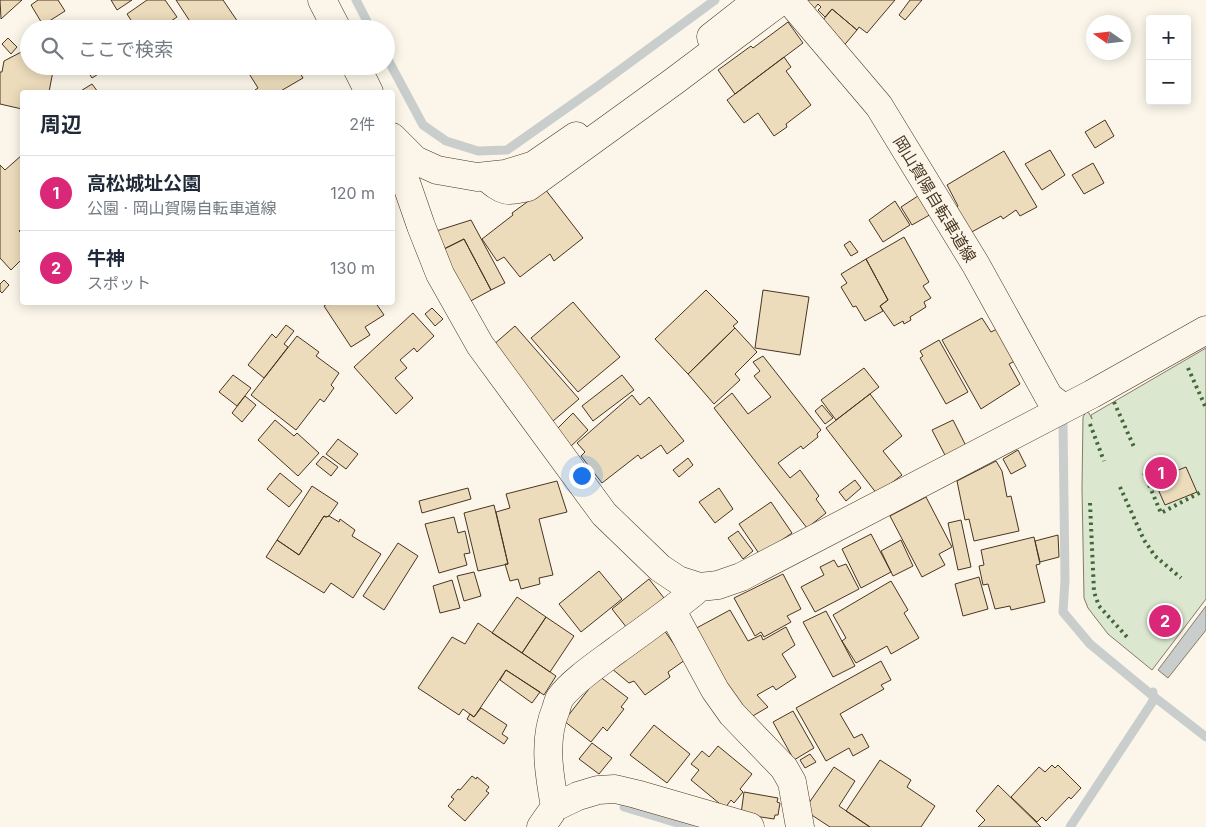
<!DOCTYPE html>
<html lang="ja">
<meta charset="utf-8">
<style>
:root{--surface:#fff;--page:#f6f6f7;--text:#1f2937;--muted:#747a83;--line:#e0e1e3;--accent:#db2777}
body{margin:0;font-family:Inter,"Noto Sans JP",sans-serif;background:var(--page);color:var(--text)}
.controls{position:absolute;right:15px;top:15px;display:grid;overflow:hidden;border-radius:5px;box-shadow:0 2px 12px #0003}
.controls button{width:45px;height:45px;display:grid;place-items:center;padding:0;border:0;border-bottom:1px solid var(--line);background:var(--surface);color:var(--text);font:25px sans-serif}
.compass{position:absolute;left:1086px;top:15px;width:45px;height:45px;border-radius:50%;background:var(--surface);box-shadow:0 2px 12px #0003;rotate:284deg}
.you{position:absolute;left:581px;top:475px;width:18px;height:18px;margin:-12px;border:4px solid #fff;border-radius:50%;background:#1a73e8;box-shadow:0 0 0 8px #1a73e833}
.badge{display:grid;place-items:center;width:32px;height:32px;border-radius:50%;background:var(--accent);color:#fff;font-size:16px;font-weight:700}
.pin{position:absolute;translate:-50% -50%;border:2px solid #fff;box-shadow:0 1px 5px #0006}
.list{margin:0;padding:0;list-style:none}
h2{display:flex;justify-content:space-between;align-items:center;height:65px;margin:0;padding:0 20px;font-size:21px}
h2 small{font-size:16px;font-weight:400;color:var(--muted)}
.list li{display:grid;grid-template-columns:32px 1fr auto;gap:15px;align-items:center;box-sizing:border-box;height:75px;padding:0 20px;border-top:1px solid var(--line)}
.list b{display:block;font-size:19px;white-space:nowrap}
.list p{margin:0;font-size:16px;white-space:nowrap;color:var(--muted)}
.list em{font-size:16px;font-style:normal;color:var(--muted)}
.icon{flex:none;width:28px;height:28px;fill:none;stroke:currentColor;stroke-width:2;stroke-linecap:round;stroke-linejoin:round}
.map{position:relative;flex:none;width:1206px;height:827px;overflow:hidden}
.search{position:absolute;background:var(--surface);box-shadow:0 2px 12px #0003;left:20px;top:20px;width:375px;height:55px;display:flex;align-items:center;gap:12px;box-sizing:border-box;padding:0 18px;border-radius:28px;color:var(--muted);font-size:19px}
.panel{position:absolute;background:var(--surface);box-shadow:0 2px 12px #0003;left:20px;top:90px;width:375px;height:215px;border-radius:5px}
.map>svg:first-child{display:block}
.green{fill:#dce7d0;stroke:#887966}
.water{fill:#c9cecd;stroke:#887966}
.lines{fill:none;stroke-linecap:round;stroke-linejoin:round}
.stream{stroke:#c9cecd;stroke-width:9}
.building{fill:#ecdcbc;stroke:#4a3520}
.minor-casing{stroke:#4a3520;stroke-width:29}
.major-casing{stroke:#4a3520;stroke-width:29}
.minor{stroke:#fbf6e9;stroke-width:28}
.major{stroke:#fbf6e9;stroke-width:28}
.hedge{stroke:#436837;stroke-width:4;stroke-dasharray:2.5 4;stroke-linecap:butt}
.labels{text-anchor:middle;stroke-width:4;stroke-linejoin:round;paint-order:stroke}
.street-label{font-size:16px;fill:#4a3520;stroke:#fbf6e9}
</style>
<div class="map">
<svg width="1206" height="827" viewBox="0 0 1206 827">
<rect width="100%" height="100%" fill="#fbf6e9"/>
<!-- green -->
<path class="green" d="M 1206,348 L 1206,599 L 1152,670 L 1108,634 L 1088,608 L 1084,598 L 1082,488 L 1083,417 L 1086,412 L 1089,413 L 1092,419 L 1091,415 Z"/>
<!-- water -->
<path class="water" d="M 1206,606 L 1206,630 L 1168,678 L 1158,670 Z"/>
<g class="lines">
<!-- stream -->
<path class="stream" d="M 356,0 L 371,29
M 386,56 L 423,125 L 446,141 L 478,151 L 507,150 L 598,86 L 715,0
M 1063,423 L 1065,580 L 1063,612 L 1090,644 L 1153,696 L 1206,737
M 624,807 L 691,827
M 1070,827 L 1153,701 L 1153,692"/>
</g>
<!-- building -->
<path class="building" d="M 0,0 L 22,0 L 1,19 Z
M 38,0 L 58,0 L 65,11 L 43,25 L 31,5 Z
M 111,0 L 132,0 L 117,10 Z
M 147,0 L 165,0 L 177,17 L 159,29 L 137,29 L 127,14 Z
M 176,0 L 223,0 L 240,25 L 234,29 L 195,29 Z
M 801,0 L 895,0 L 867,33 L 859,27 L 857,30 L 832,9 L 825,17 L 818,10 L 821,7 L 818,4 L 813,10 Z
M 910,0 L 922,0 L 905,20 L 899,15 Z
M 832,9 L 857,30 L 841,49 L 819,25 Z
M 788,22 L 803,43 L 735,94 L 718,70 L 751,46 L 753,48 Z
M 8,38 L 17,47 L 11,54 L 2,44 Z
M 27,49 L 29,52 L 29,66 L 40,66 L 43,69 L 53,71 L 49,92 L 22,92 L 22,109 L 0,104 L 0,72 L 2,72 L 4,61 Z
M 784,57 L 791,67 L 786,71 L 811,105 L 786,124 L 787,127 L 774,136 L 758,113 L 744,123 L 727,100 Z
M 84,66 L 111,66 L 92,78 Z
M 257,66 L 296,66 L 303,78 L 279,92 L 256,92 L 255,90 L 258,88 L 248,72 Z
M 92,84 L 98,92 L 79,92 Z
M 1105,120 L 1114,136 L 1095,148 L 1085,132 Z
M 1050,150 L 1065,175 L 1042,190 L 1025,164 Z
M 1004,151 L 1037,207 L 1020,216 L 1016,210 L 1003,219 L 1001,216 L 968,234 L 954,209 L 958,206 L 947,185 Z
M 22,155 L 22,228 L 19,231 L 22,234 L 22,259 L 11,270 L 0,258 L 0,165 L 5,170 Z
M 1093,163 L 1104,183 L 1084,194 L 1072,175 Z
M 545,189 L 583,238 L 554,261 L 550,254 L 520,277 L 504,257 L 497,261 L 482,239 L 513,215 L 512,213 Z
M 921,194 L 933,213 L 912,225 L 901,207 Z
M 895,201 L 910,225 L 883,242 L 869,220 Z
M 471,220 L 505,283 L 491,290 L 464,239 L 438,252 L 430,233 Z
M 904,237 L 929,282 L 923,286 L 931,298 L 924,302 L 926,307 L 910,317 L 911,320 L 904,324 L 903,321 L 894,326 L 880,306 L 888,300 L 866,259 Z
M 464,239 L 491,290 L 465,304 L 438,252 Z
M 850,241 L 858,252 L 851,256 L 844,245 Z
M 866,259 L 888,300 L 880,306 L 883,311 L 865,321 L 856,306 L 853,307 L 841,287 L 847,283 L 841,274 Z
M 4,280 L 9,285 L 2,293 L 0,291 L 0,284 Z
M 706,290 L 738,322 L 733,326 L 735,328 L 688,374 L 655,339 Z
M 763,290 L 809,297 L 800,355 L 755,348 Z
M 330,302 L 375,302 L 384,315 L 365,327 L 370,335 L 351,347 L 324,306 Z
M 573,302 L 620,357 L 578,392 L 531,338 Z
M 432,308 L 443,319 L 435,326 L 425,314 Z
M 413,313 L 434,336 L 417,352 L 414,348 L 400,360 L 407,368 L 395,378 L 413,398 L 396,414 L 354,367 Z
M 982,318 L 991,332 L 997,329 L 1015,361 L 1009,364 L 1020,384 L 981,409 L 942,340 Z
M 286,325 L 294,331 L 284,344 L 288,347 L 264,378 L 248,365 L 272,334 L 276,338 Z
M 515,326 L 579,399 L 553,421 L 507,368 L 492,346 Z
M 735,328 L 757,352 L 735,374 L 740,380 L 714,404 L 688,374 Z
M 297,336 L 319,352 L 316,356 L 339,373 L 331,385 L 334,388 L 324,402 L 320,399 L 296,430 L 251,395 Z
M 939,340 L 968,392 L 946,404 L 920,358 L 923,356 L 920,351 Z
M 763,356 L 821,430 L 817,434 L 818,437 L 803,449 L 801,446 L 778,463 L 790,478 L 800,470 L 819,496 L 816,499 L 826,513 L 807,528 L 714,408 L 732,393 L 748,414 L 771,397 L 754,376 L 760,371 L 753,362 Z
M 864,368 L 879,387 L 836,420 L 821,400 Z
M 233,375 L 251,388 L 237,406 L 219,392 Z
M 622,375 L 634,390 L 593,421 L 582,406 Z
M 870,394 L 902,436 L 883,451 L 902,475 L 877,494 L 826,428 Z
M 632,395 L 640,405 L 649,397 L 684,441 L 667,454 L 661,445 L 641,459 L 638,455 L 602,483 L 581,456 L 585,452 L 577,443 Z
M 245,396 L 256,405 L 242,422 L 232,413 Z
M 822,405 L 833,418 L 825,424 L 815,411 Z
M 573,413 L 588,430 L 569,448 L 554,432 Z
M 275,420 L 294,436 L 297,433 L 319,453 L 298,476 L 258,440 Z
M 953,420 L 966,446 L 946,457 L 932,430 Z
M 338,439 L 358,454 L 346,469 L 326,454 Z
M 1018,450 L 1026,466 L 1011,474 L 1003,459 Z
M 323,456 L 338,467 L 331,476 L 316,464 Z
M 688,458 L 693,465 L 679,477 L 673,470 Z
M 996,461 L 1002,471 L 1007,497 L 1011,496 L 1019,531 L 974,541 L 969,519 L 965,520 L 957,481 Z
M 1186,467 L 1197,492 L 1165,505 L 1154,480 L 1162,477 L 1160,474 L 1175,468 L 1176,471 Z
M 280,473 L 302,491 L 289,507 L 267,489 Z
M 855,480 L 861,488 L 846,501 L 839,492 Z
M 557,481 L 567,512 L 539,519 L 553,575 L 539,578 L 540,584 L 521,589 L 518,579 L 510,581 L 505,564 L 508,564 L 496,512 L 510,508 L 506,494 Z
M 312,486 L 338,503 L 329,516 L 326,517 L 324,516 L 299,555 L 277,540 Z
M 468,488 L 471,499 L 422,513 L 419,501 Z
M 719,488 L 733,509 L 715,523 L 699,502 Z
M 926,497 L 952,547 L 939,554 L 945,565 L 922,577 L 890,516 Z
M 771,502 L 792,533 L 760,555 L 739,524 Z
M 494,505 L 508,564 L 478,571 L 464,513 Z
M 324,516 L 326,517 L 329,516 L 339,522 L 340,519 L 355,530 L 352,536 L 381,554 L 353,598 L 331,583 L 324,593 L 266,557 L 277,540 L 299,555 Z
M 454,517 L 458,533 L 465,531 L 470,553 L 464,554 L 467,565 L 439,573 L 425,524 Z
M 961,520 L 971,567 L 958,570 L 948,523 Z
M 738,531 L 753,551 L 743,559 L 728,538 Z
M 871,534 L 891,572 L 861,588 L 842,549 Z
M 1058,535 L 1059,557 L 1040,562 L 1035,541 Z
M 1034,537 L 1040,564 L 1036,565 L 1045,602 L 1011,610 L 1010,606 L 995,609 L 988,584 L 983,585 L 979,566 L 984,565 L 981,550 Z
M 901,540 L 913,566 L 893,576 L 881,551 Z
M 398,543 L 418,556 L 384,610 L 363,596 Z
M 834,560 L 838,567 L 846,564 L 859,589 L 815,612 L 801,587 L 824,575 L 820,567 Z
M 599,571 L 622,599 L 581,632 L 559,604 Z
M 474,572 L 481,596 L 464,601 L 457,576 Z
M 783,574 L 801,609 L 787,616 L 791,622 L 764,637 L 761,632 L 755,636 L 734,598 Z
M 979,577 L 988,609 L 963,616 L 955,584 Z
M 649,579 L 664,598 L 627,628 L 612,609 Z
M 452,580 L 460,608 L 440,613 L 433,586 Z
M 891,581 L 908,610 L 904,613 L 919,638 L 891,654 L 887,646 L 856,663 L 842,641 L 846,638 L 833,615 Z
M 517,597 L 546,617 L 522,653 L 492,633 Z
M 730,610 L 748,641 L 761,635 L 763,640 L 786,627 L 795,645 L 782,654 L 796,677 L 776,690 L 773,686 L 757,695 L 768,707 L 751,717 L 720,684 L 691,631 Z
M 826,611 L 855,666 L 833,677 L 803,622 Z
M 546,617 L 574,636 L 550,672 L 522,653 Z
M 478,623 L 556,676 L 544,695 L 506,670 L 474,717 L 463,709 L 459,715 L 418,688 L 452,637 L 465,644 Z
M 664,630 L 685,660 L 668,672 L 670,677 L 645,695 L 634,681 L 629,683 L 611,668 Z
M 881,661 L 891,680 L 881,685 L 884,689 L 840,714 L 854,738 L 862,734 L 869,747 L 853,756 L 849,748 L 826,761 L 796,708 Z
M 506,670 L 540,692 L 532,703 L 500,680 Z
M 599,676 L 628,698 L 621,707 L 624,709 L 607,731 L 603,727 L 591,742 L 564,721 Z
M 481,708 L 507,725 L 502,734 L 508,738 L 504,744 L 467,719 L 470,714 L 474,717 Z
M 793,711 L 814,748 L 794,760 L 773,722 Z
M 654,725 L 690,754 L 667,783 L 630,755 Z
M 592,743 L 612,758 L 599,774 L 579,759 Z
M 718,746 L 752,774 L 740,789 L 743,792 L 734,803 L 731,800 L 725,808 L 691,780 L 699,770 L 691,764 L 702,751 L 709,757 Z
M 810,754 L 816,762 L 805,768 L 800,760 Z
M 880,760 L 911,780 L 907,787 L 935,806 L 921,827 L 870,827 L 846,811 Z
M 1052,765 L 1055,768 L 1058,765 L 1081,788 L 1071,799 L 1069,797 L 1046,821 L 1042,817 L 1037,822 L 1011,797 L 1039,767 L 1045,772 Z
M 834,767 L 855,781 L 839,806 L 870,827 L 830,827 L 804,810 Z
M 472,776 L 476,779 L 477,777 L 489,787 L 486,791 L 489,793 L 465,821 L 448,806 L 454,799 L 451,797 L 458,789 L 460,790 Z
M 998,785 L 1041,827 L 978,827 L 985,820 L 976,811 Z
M 744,792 L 778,798 L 777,802 L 780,803 L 778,815 L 775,815 L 774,819 L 741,814 Z"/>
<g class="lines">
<!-- minor casing -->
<g class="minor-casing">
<path id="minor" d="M 322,0 L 337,29
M 711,37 L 758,0
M 356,66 L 369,92
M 392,137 L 415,160 L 437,170 L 477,177 L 505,174 L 534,165 L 576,136
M 392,142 L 421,226 L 440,274 L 480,345 L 604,514 L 660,568 L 678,580 L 700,587 L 718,585 L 741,577 L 1092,394 L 1206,330
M 672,611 L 715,690 L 732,714 L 784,768 L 792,782 L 800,827
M 555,807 L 578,796 L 598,790 L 615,789 L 636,794 L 750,827
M 541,827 L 555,807 C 549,774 543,740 556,709 C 557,706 558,701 560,698 C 572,681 601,662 618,649 C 646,629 674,609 700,587"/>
</g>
<!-- major casing -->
<g class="major-casing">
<path id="major" d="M 789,0 L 879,106 L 976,265 L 1049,397 L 1064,408
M 486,177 C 504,192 505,192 528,187 L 673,82 L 782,0"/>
</g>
<!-- minor -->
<use href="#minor" class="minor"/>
<!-- major -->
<use href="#major" class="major"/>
<!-- hedge -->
<path class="hedge" d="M 1188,368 L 1206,408
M 1114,402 L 1134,447
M 1090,424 L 1104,461
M 1144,473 L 1161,513 L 1201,492
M 1120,487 L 1144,540 L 1155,556 L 1181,578
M 1090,503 L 1094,592 L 1099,606 L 1127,637"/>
</g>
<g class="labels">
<!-- street labels -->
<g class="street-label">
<text transform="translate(935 199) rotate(59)" y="6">岡山賀陽自転車道線</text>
</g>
</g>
</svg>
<div class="controls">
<button>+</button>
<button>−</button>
</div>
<svg class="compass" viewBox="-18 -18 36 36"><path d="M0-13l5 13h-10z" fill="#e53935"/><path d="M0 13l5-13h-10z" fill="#747a83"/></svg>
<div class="you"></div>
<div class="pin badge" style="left:1161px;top:473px">1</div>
<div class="pin badge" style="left:1165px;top:621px">2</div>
<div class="search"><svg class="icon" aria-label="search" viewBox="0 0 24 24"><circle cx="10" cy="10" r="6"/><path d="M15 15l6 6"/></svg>ここで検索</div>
<section class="panel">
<h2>周辺<small>2件</small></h2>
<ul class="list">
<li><span class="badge">1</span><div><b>高松城址公園</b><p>公園 · 岡山賀陽自転車道線</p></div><em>120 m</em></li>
<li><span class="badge">2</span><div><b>牛神</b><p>スポット</p></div><em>130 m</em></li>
</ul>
</section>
</div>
